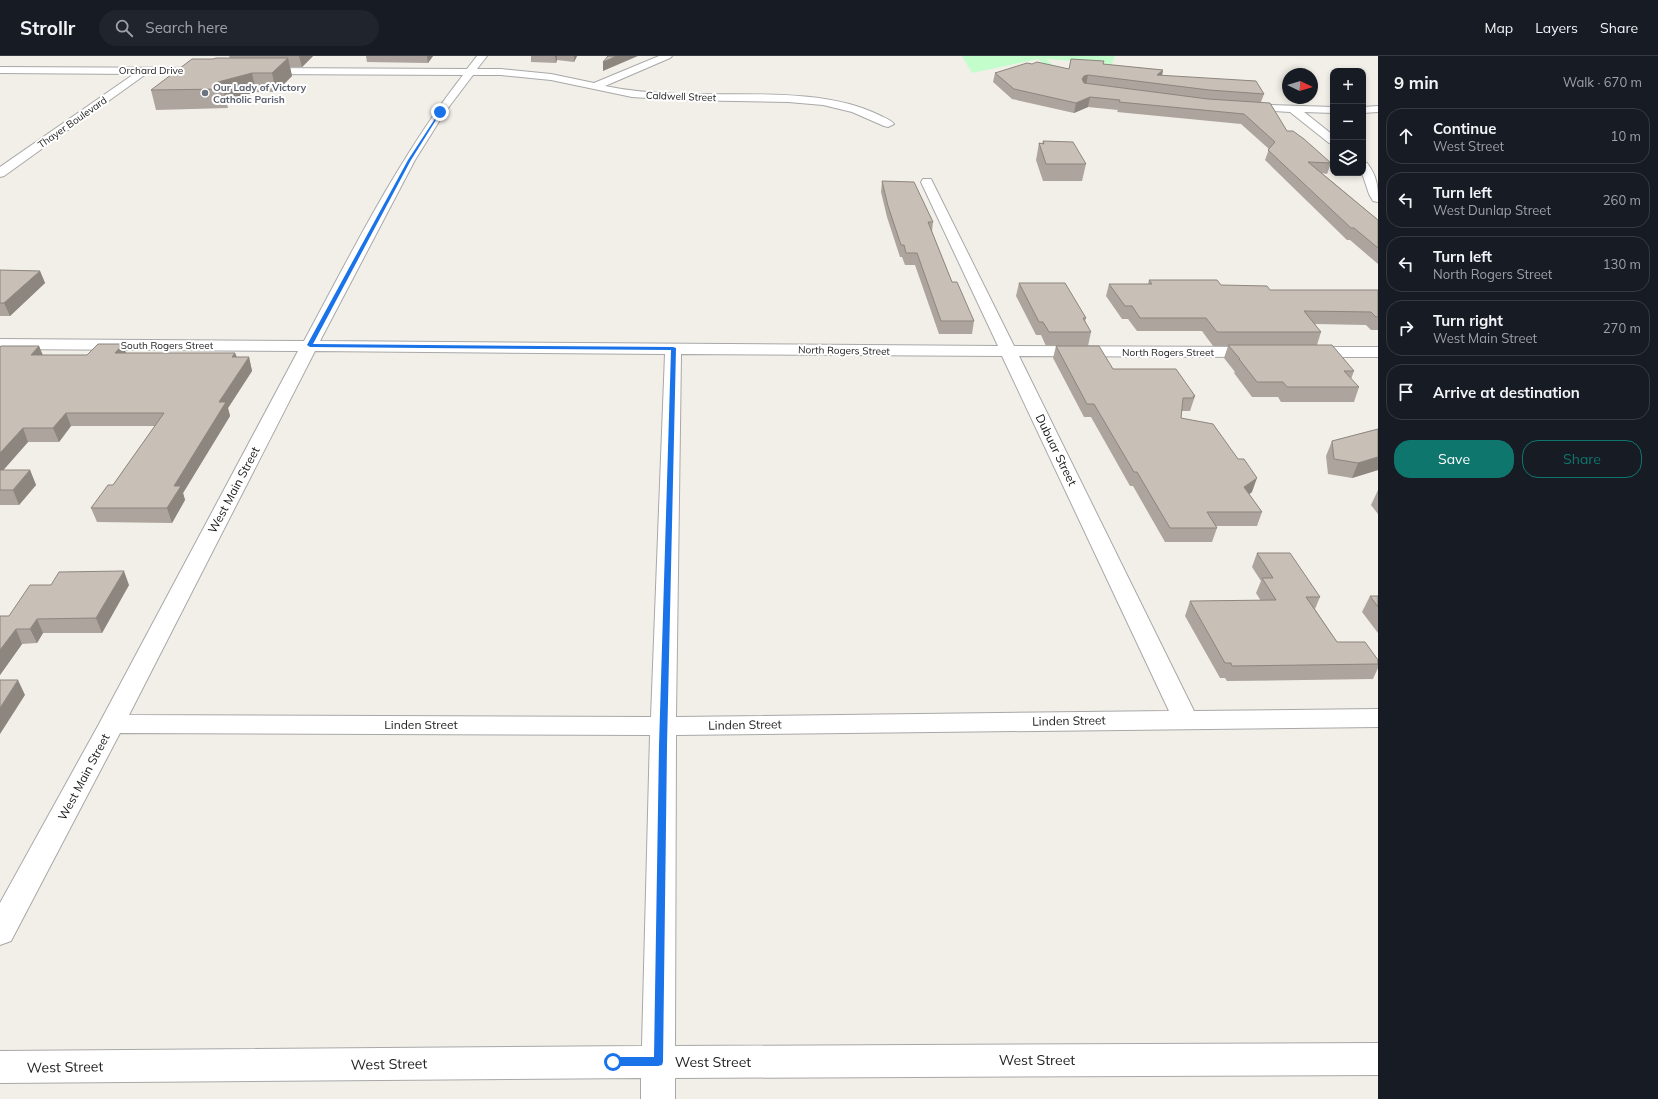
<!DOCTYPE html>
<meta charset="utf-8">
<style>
:root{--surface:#171b24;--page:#20242c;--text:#f1f3f6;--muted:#9ea1a6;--line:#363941;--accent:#0f766e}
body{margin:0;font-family:Mulish,sans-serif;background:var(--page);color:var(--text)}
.controls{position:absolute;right:12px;top:12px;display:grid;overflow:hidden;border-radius:8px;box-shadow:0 2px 6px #0003}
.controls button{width:36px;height:36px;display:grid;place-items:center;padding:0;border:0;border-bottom:1px solid var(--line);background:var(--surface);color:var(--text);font:20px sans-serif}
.compass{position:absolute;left:1282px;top:12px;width:36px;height:36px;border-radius:50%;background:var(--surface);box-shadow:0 2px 6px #0003;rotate:94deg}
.stop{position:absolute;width:12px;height:12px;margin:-9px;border:3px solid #1a73e8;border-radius:50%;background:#fff}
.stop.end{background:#1a73e8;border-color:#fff;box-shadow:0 1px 4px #0008}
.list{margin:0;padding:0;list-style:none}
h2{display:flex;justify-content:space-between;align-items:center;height:52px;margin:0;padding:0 16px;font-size:17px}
h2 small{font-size:13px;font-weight:400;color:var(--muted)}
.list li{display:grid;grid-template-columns:26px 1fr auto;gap:12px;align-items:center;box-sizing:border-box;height:56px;margin:0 8px 8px;padding:0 8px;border:1px solid var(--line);border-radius:16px}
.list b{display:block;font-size:15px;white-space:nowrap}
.list p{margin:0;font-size:13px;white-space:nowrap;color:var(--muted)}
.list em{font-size:13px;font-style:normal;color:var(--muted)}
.actions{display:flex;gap:8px;padding:12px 16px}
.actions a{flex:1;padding:9px 0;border:1px solid var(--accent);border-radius:16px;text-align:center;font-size:14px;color:var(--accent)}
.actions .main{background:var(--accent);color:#fff}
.icon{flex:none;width:22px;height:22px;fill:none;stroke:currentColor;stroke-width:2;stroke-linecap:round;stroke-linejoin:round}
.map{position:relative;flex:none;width:1378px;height:1043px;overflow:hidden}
header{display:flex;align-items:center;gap:24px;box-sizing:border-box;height:56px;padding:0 20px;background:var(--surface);border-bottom:1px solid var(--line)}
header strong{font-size:19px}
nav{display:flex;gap:22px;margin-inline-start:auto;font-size:14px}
.search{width:280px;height:36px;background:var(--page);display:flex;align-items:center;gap:10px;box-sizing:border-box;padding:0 14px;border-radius:22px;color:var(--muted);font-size:15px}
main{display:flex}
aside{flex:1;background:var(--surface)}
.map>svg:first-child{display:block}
.park{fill:#c3fdcc}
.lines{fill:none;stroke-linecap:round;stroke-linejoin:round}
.minor-casing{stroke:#a8a8a8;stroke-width:2}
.minor{fill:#fff;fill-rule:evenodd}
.wall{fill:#aca49d}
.shaded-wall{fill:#8c867f}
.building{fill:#c8bfb6;stroke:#8c867f}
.route{fill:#1a73e8}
.worship-dot{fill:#6b7280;stroke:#fff;stroke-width:1.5}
.labels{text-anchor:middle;stroke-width:4;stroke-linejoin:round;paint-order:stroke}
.far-street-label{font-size:10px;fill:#212121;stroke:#fff}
.far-worship-label{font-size:10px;font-weight:bold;fill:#5b616d;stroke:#fff;text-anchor:start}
.street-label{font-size:12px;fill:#212121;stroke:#fff}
.near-street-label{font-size:14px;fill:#212121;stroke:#fff}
</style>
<header>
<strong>Strollr</strong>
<div class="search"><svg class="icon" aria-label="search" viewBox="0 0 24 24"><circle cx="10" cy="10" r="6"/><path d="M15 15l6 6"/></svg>Search here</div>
<nav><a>Map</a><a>Layers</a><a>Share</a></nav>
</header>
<main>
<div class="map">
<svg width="1378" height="1043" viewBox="0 0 1378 1043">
<rect width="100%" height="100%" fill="#f2efe8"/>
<!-- park -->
<path class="park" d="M 962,0 L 1115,0 L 1112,8 L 1046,3 L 1070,24 L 1064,24 L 1038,3 L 972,17 Z"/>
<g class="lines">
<!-- minor casing -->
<g class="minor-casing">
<path id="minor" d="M 477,0 L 487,0 L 477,13 L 501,13 L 551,18 L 594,27 L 659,0 L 672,0 L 670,2 L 605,30 C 629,35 653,37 677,38 C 739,40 825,31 881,60 C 885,62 891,64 894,68 L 888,71 L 884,70 L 852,56 L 823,49 L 788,46 L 677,44 L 632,41 L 551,24 L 501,19 L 473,19 L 445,56 L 415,104 L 320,285 L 998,290 L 921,126 L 923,123 L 931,123 L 1014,290 L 1255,291 L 1261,292 L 1263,296 L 1261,300 L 1255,301 L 1019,300 L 1194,655 L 1378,653 L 1378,671 L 676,679 L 675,990 L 1378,987 L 1378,1019 L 675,1022 L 675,1043 L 641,1043 L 641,1022 L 0,1027 L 0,995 L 642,990 L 650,679 L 120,677 L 11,885 L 0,889 L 0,847 L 99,668 L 298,295 L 0,293 L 0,283 L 304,285 C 353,194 399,101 463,19 L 260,18 L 255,15 L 260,12 L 467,13 ZM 315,295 L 665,298 L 651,661 L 129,659 ZM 681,298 L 1002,300 L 1169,655 L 676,661 Z
M 0,11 L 208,12 L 213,15 L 208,18 L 146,18 L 4,120 L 0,121 L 0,111 L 134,18 L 0,17 Z
M 1244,48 L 1333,51 L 1333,57 L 1304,56 L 1333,79 L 1333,88 L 1329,87 L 1290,56 L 1240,53 L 1239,51 Z
M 1378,50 L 1378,56 L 1363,57 L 1363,51 Z
M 1363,106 L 1367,107 C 1377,120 1378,130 1378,146 L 1373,145 L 1369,138 L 1362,117 L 1363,117 Z
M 1309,291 L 1378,291 L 1378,301 L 1309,301 L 1303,300 L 1301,296 L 1303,292 Z"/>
</g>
<!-- minor -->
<use href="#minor" class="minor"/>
</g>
<!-- wall -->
<path class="wall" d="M 229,0 L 313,0 L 302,11 L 290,11 L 292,20 L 276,36 L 256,36 L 226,44 L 228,52 L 156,54 L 151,34 L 213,3 L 230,2 Z
M 366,0 L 433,0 L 428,7 L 367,6 Z
M 531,0 L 577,0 L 574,6 L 557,4 L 556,7 L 531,6 Z
M 1071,3 L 1103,8 L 1163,14 L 1162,20 L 1264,38 L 1261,46 L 1287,75 L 1331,107 L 1327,118 L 1322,117 L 1378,164 L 1378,208 L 1350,184 L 1347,184 L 1265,104 L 1269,93 L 1241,68 L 1117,56 L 1118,54 L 1088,51 L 1074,57 L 1012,43 L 993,26 L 995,17 L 1032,8 L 1069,13 Z
M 1043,85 L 1086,108 L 1082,125 L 1043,125 L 1036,104 L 1039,87 L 1042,88 Z
M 882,125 L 933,166 L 932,176 L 952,226 L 974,265 L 972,278 L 939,278 L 915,209 L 905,209 L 902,201 L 900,201 L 887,161 L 881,136 Z
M 0,214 L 40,215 L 45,227 L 10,260 L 0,260 Z
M 1149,224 L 1270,234 L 1378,234 L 1378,274 L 1371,274 L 1366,269 L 1315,268 L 1321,276 L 1317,289 L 1354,315 L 1351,323 L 1359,331 L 1354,346 L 1281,346 L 1278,341 L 1252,341 L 1234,317 L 1235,316 L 1224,302 L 1228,290 L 1213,290 L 1202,275 L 1137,275 L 1128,263 L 1122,263 L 1106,240 L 1109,228 L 1148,228 Z
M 1019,227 L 1086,262 L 1085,266 L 1091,276 L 1088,290 L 1046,290 L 1041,279 L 1036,279 L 1016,240 Z
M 123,288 L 126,297 L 235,297 L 237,301 L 249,301 L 252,315 L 228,352 L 230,360 L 183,437 L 185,444 L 172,467 L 97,466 L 91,452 L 113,429 L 155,370 L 71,370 L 59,386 L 28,386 L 3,414 L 30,414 L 36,429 L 19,449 L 0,449 L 0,291 L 39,290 L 43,299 L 87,299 Z
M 1056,290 L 1113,313 L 1195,340 L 1190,355 L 1182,355 L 1181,362 L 1252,436 L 1249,438 L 1262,456 L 1257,470 L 1216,470 L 1217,472 L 1212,486 L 1165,486 L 1133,430 L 1130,430 L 1091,361 L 1084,361 L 1053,302 Z
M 1378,373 L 1378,414 L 1352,422 L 1328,418 L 1326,400 L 1332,385 Z
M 1378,434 L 1378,458 L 1371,449 Z
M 1257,497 L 1320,541 L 1315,553 L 1337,586 L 1378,604 L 1378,612 L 1373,623 L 1227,625 L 1225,622 L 1220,622 L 1185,560 L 1190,545 L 1261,545 L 1256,537 L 1261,525 L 1252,511 Z
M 129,529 L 102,577 L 43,577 L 37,587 L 22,588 L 0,619 L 0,560 L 9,560 Z
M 1370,540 L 1378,540 L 1378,577 L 1362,556 Z"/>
<!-- shaded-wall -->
<path class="shaded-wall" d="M 299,0 L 313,0 L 302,11 Z
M 427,0 L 433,0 L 428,7 Z
M 555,0 L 557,0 L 557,4 L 556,7 Z
M 574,0 L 577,0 L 574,6 Z
M 617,0 L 638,0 L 603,15 L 603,6 Z
M 288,2 L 292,20 L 276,36 L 272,17 Z
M 1163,14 L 1161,23 L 1157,19 Z
M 252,17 L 256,36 L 226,44 L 223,33 L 218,26 Z
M 1088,19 L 1086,29 L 1082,30 L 1082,23 L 1084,20 Z
M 1090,41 L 1088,51 L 1074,57 L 1076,47 Z
M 40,215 L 45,227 L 10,260 L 4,247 Z
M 123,288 L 127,301 L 115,297 Z
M 39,290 L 44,303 L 31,299 Z
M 235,297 L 239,310 L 232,301 Z
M 249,301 L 252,315 L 228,352 L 230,360 L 183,437 L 185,444 L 172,467 L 167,452 L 174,430 L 219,346 Z
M 66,357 L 71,370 L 59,386 L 53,372 Z
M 23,372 L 28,386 L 0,418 L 0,397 Z
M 1378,401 L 1378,414 L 1352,422 L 1358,407 Z
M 30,414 L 36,429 L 19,449 L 13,434 Z
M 1257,422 L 1252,436 L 1240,445 L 1244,431 Z
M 124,515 L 129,529 L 102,577 L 96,562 Z
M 37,563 L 43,577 L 37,587 L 30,573 Z
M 16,573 L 22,588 L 0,619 L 0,594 Z
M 18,624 L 25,639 L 0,678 L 0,652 Z"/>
<!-- building -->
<path class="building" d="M 608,0 L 617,0 L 603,6 Z
M 216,2 L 288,2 L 272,17 L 252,17 L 218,26 L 223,33 L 151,34 L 192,3 L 213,3 Z
M 1071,3 L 1104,5 L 1103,8 L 1163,14 L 1157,19 L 1256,25 L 1264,38 L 1209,34 L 1088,19 L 1084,20 L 1082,23 L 1084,27 L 1208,43 L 1270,47 L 1287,75 L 1293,75 L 1304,83 L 1331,107 L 1308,106 L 1378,164 L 1378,192 L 1354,172 L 1351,172 L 1268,94 L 1275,86 L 1244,58 L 1119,46 L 1120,44 L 1090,41 L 1076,47 L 1014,33 L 995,17 L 1027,7 L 1032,8 L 1037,6 L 1069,13 Z
M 1043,85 L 1073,86 L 1086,108 L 1046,108 L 1039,87 L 1044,88 Z
M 882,125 L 914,126 L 933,166 L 928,166 L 952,226 L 957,226 L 974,265 L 941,265 L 917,197 L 906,197 L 904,189 L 901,189 L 888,150 Z
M 0,214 L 40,215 L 4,247 L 0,247 Z
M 1149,224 L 1217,224 L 1221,229 L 1267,230 L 1270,234 L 1378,234 L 1378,261 L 1376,261 L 1371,256 L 1304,255 L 1321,276 L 1217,276 L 1206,262 L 1140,262 L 1132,250 L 1125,250 L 1109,228 L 1152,228 Z
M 1019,227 L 1065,227 L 1086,262 L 1083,262 L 1091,276 L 1049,276 L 1043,266 L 1039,266 Z
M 98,288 L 123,288 L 115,297 L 235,297 L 232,301 L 249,301 L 219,346 L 226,346 L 174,430 L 181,430 L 167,452 L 91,452 L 108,429 L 113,429 L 164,357 L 66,357 L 53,372 L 23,372 L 0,397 L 0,291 L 1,290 L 39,290 L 31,299 L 87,299 Z
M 1228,289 L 1332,289 L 1354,315 L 1344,315 L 1359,331 L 1287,331 L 1283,326 L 1257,326 L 1239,303 L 1240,303 Z
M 1056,290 L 1099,290 L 1113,313 L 1176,313 L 1195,340 L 1193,340 L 1194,342 L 1183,342 L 1181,362 L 1213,368 L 1238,403 L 1244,403 L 1257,422 L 1244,431 L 1262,456 L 1207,456 L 1217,472 L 1170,472 L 1137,416 L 1134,416 L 1094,348 L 1087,348 Z
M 1378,373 L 1378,401 L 1358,407 L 1334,403 L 1332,385 Z
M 0,414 L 30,414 L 13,434 L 0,434 Z
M 1257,497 L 1290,497 L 1320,541 L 1306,541 L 1337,586 L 1365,586 L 1378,604 L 1378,608 L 1232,610 L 1231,607 L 1225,607 L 1190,545 L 1276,544 L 1262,522 L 1273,522 Z
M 124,515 L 96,562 L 37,563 L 30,573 L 16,573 L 0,594 L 0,560 L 9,560 L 30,529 L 51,529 L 59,516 Z
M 1370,540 L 1378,540 L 1378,551 Z
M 0,624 L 18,624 L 0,652 Z"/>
<!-- route -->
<path class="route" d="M 440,55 L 441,56 L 411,104 L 313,288 L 673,291 L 676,292 L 667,690 L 663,1006 L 662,1009 L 658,1010 L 613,1010 L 610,1009 L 608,1006 L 610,1002 L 613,1001 L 654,1001 L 659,690 L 671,294 L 310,291 L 307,289 L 408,104 Z"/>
<!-- markers -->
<circle class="worship-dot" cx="205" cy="37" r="4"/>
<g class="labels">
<!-- far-street labels -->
<g class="far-street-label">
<text x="151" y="18">Orchard Drive</text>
<text transform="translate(681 40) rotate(2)" y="4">Caldwell Street</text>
<text transform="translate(72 66) rotate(-35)" y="4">Thayer Boulevard</text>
<text x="167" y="293">South Rogers Street</text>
<text transform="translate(844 294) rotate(1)" y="4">North Rogers Street</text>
<text x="1168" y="300">North Rogers Street</text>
</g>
<!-- far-worship labels -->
<g class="far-worship-label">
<text x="213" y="35">Our Lady of Victory<tspan x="213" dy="12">Catholic Parish</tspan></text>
</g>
<!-- street labels -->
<g class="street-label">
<text transform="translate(1056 394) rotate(64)" y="4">Dubuar Street</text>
<text transform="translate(234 434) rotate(-62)" y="4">West Main Street</text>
<text transform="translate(1069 665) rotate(-1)" y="4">Linden Street</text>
<text x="421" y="673">Linden Street</text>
<text transform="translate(745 669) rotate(-1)" y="4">Linden Street</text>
<text transform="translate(84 721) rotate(-62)" y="4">West Main Street</text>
</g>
<!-- near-street labels -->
<g class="near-street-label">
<text x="1037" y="1009">West Street</text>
<text x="713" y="1011">West Street</text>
<text transform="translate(389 1008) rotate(-1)" y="5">West Street</text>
<text transform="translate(65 1011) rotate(-1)" y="5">West Street</text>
</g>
</g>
</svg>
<div class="controls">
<button>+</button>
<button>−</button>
<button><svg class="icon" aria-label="layers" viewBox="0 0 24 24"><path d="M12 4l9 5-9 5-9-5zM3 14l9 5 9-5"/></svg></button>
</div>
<svg class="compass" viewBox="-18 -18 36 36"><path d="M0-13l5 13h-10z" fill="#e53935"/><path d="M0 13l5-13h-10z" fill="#9ea1a6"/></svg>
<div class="stop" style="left:613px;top:1006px"></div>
<div class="stop end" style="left:440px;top:56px"></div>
</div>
<aside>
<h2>9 min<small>Walk · 670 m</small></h2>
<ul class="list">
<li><svg class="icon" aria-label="ahead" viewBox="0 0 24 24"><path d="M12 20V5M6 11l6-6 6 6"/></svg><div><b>Continue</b><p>West Street</p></div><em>10 m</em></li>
<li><svg class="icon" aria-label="left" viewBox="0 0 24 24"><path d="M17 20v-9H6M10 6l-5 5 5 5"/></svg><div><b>Turn left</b><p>West Dunlap Street</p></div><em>260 m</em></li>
<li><svg class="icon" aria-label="left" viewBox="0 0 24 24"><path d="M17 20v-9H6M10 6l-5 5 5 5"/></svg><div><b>Turn left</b><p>North Rogers Street</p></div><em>130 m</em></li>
<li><svg class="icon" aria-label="right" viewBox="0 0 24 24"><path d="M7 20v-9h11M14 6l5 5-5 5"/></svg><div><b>Turn right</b><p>West Main Street</p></div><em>270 m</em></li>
<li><svg class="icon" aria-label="arrive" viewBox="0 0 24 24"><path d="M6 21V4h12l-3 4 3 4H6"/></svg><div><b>Arrive at destination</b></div></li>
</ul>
<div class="actions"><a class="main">Save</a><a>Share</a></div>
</aside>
</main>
